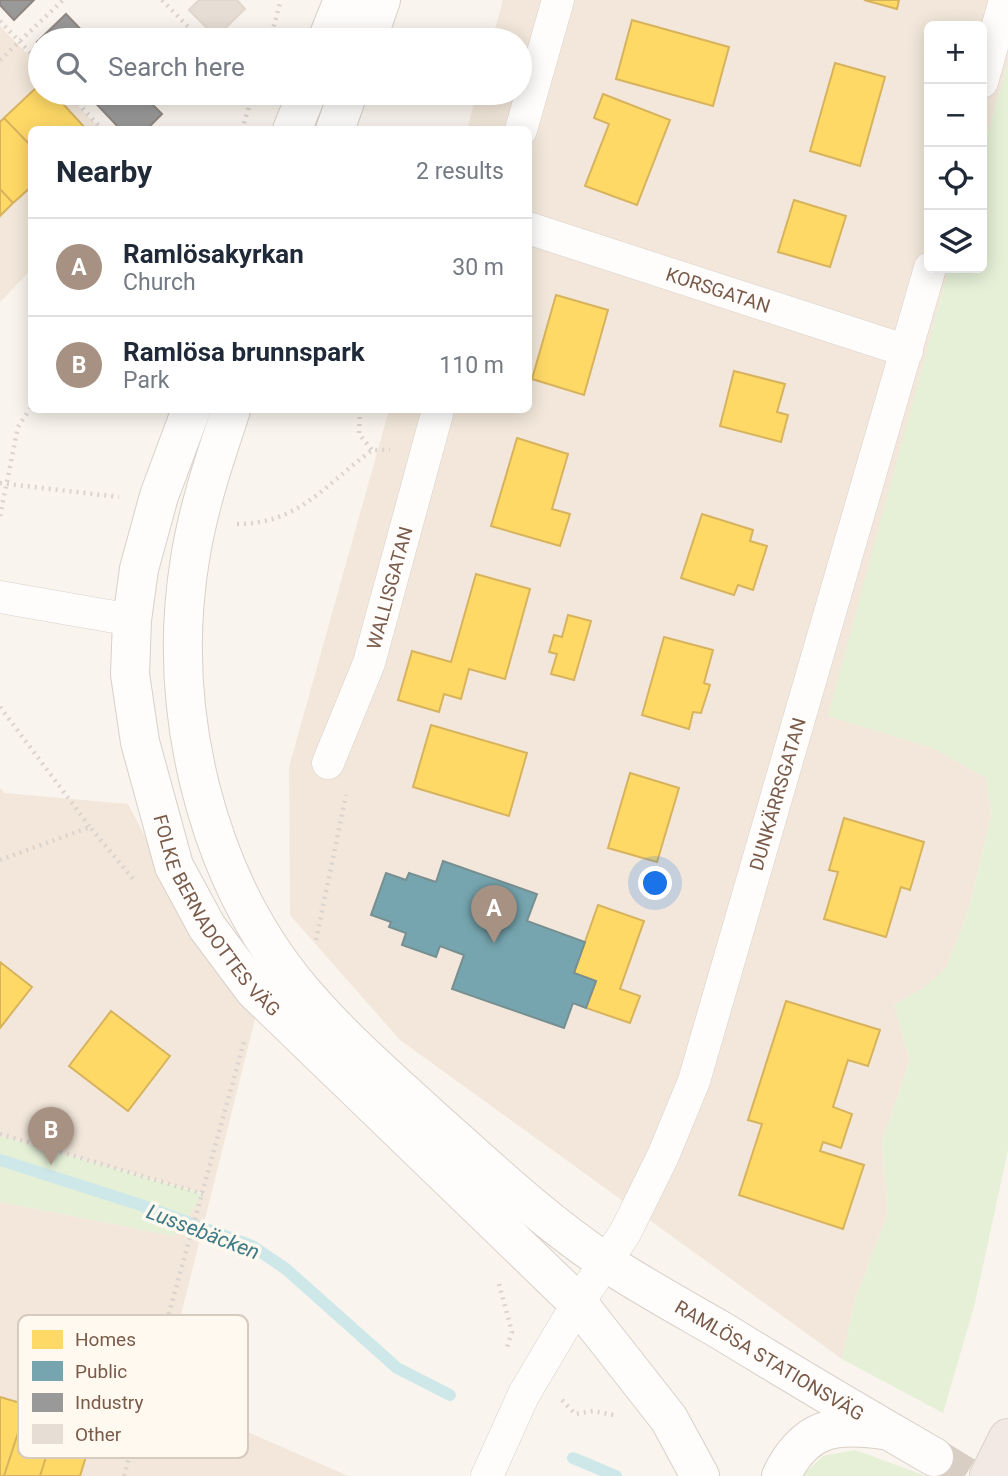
<!DOCTYPE html>
<meta charset="utf-8">
<style>
:root{--surface:#fff;--page:#f6f6f7;--text:#1f2937;--muted:#747a83;--line:#e0e1e3;--accent:#a69183}
body{margin:0;font-family:Roboto,sans-serif;background:var(--page);color:var(--text)}
.controls{position:absolute;right:21px;top:21px;display:grid;overflow:hidden;border-radius:10px;box-shadow:0 4px 18px #0003}
.controls button{width:63px;height:63px;display:grid;place-items:center;padding:0;border:0;border-bottom:2px solid var(--line);background:var(--surface);color:var(--text);font:35px sans-serif}
.you{position:absolute;left:656px;top:884px;width:24px;height:24px;margin:-18px;border:5px solid #fff;border-radius:50%;background:#1a73e8;box-shadow:0 0 0 10px #1a73e833}
.badge{display:grid;place-items:center;width:46px;height:46px;border-radius:50%;background:var(--accent);color:#fff;font-size:23px;font-weight:700}
.pin{position:absolute;translate:-50% -58px;filter:drop-shadow(0 2px 4px #0008)}
.pin::after{content:'';position:absolute;top:37px;width:24px;height:21px;background:inherit;clip-path:polygon(0 0,100% 0,50% 100%)}
.list{margin:0;padding:0;list-style:none}
h2{display:flex;justify-content:space-between;align-items:center;height:91px;margin:0;padding:0 28px;font-size:30px}
h2 small{font-size:23px;font-weight:400;color:var(--muted)}
.list li{display:grid;grid-template-columns:46px 1fr auto;gap:21px;align-items:center;box-sizing:border-box;height:98px;padding:0 28px;border-top:2px solid var(--line)}
.list b{display:block;font-size:26px;white-space:nowrap}
.list p{margin:0;font-size:23px;white-space:nowrap;color:var(--muted)}
.list em{font-size:23px;font-style:normal;color:var(--muted)}
.icon{flex:none;width:38px;height:38px;fill:none;stroke:currentColor;stroke-width:2;stroke-linecap:round;stroke-linejoin:round}
.map{position:relative;flex:none;width:1008px;height:1476px;overflow:hidden}
.search{position:absolute;background:var(--surface);box-shadow:0 4px 18px #0003;left:28px;top:28px;width:504px;height:77px;display:flex;align-items:center;gap:18px;box-sizing:border-box;padding:0 24px;border-radius:38px;color:var(--muted);font-size:26px}
.panel{position:absolute;background:var(--surface);box-shadow:0 4px 18px #0003;left:28px;top:126px;width:504px;height:287px;border-radius:10px}
.map>svg:first-child{display:block}
.residential{fill:#f2e7da}
.green{fill:#e5f0d7}
.homes{fill:#ffd966;stroke:#d7b35e;stroke-width:2}
.public{fill:#76a5af;stroke:#778f91;stroke-width:2}
.industry{fill:#999;stroke:#908681;stroke-width:2}
.lines{fill:none;stroke-linecap:round;stroke-linejoin:round}
.stream{stroke:#cee8ea;stroke-width:12}
.building{fill:#e6ddd4;stroke:#e2d7cf;stroke-width:2}
.secondary-tunnel{stroke:#d9cec4;stroke-width:38;stroke-dasharray:38 19;stroke-linecap:butt}
.street-casing{stroke:#d8d1cb;stroke-width:33}
.secondary-casing{stroke:#d9d0c9;stroke-width:40}
.highway-casing{stroke:#dad1ca;stroke-width:40}
.path{stroke:#dbd3ce;stroke-width:4.5;stroke-dasharray:2 5;stroke-linecap:butt}
.street{stroke:#fefdfc;stroke-width:32}
.secondary{stroke:#fefdfc;stroke-width:38}
.highway{stroke:#f2e9e4;stroke-width:38}
.labels{text-anchor:middle;stroke-width:7;stroke-linejoin:round;paint-order:stroke}
.street-label{font-size:19px;fill:#7a5b4a;stroke:#fff9f0}
.water-label{font-size:21px;font-style:italic;fill:#3f7b87;stroke:#fff9f0}
.key{fill:#fff9f0;stroke:#d7cabe;stroke-width:2}
.key-label{font-size:19px;fill:#7a5b4a}
</style>
<div class="map">
<svg width="1008" height="1476" viewBox="0 0 1008 1476">
<rect width="100%" height="100%" fill="#f9f4ed"/>
<!-- residential -->
<path class="residential" d="M 503,0 L 1008,0 L 1008,62 L 982,154 L 982,26 L 929,26 L 929,268 L 949,268 L 829,716 L 933,748 L 987,778 L 991,817 L 969,909 L 946,969 L 925,987 L 894,1005 L 910,1060 L 882,1142 L 888,1214 L 855,1300 L 842,1359 L 400,1040 L 290,915 L 289,767 L 389,410 L 528,410 L 528,130 L 467,129 L 477,93 L 520,93 L 520,40 L 492,40 Z
M 0,26 L 40,67 L 40,93 L 65,93 L 101,129 L 32,130 L 31,270 L 0,302 Z
M 0,788 L 5,793 L 128,804 L 198,937 L 255,1019 L 161,1394 L 348,1476 L 0,1476 L 0,1202 L 175,1236 L 202,1193 L 0,1136 Z"/>
<!-- green -->
<path class="green" d="M 1008,62 L 1008,1150 L 974,1307 L 943,1413 L 842,1359 L 855,1300 L 888,1214 L 882,1142 L 910,1060 L 894,1005 L 925,987 L 946,968 L 969,909 L 991,817 L 987,778 L 933,748 L 828,716 L 949,268 L 982,268 L 982,154 Z
M 0,1136 L 203,1194 L 175,1236 L 0,1202 Z
M 855,1450 L 926,1476 L 802,1476 L 823,1456 Z"/>
<!-- homes -->
<path class="homes" d="M 864,0 L 899,0 L 897,9 Z
M 632,20 L 729,47 L 713,106 L 616,79 Z
M 835,63 L 885,77 L 860,166 L 810,151 Z
M 40,84 L 40,93 L 53,93 L 87,130 L 32,130 L 32,147 L 4,118 Z
M 603,94 L 670,120 L 637,205 L 585,186 L 609,124 L 594,118 Z
M 4,118 L 32,147 L 32,186 L 13,203 L 0,189 L 0,122 Z
M 0,189 L 13,203 L 0,216 Z
M 794,200 L 846,216 L 830,267 L 778,252 Z
M 556,295 L 608,310 L 584,395 L 532,379 Z
M 734,371 L 785,384 L 777,412 L 788,415 L 781,442 L 720,426 Z
M 517,438 L 568,454 L 552,509 L 570,514 L 560,546 L 491,526 Z
M 702,514 L 753,530 L 750,541 L 767,546 L 753,590 L 738,585 L 734,595 L 681,578 Z
M 476,574 L 530,589 L 505,679 L 469,669 L 461,699 L 444,694 L 439,712 L 398,700 L 412,651 L 451,662 Z
M 568,615 L 591,621 L 574,680 L 551,674 L 557,654 L 549,652 L 554,635 L 562,637 Z
M 664,637 L 713,650 L 704,683 L 710,685 L 701,713 L 693,712 L 689,729 L 642,715 Z
M 431,725 L 527,753 L 509,816 L 413,787 Z
M 630,773 L 679,788 L 657,862 L 608,848 Z
M 844,818 L 924,842 L 910,890 L 901,887 L 886,937 L 824,919 L 838,872 L 829,870 Z
M 598,905 L 644,921 L 620,989 L 640,996 L 630,1023 L 586,1008 L 596,981 L 574,973 Z
M 0,962 L 32,987 L 0,1028 Z
M 786,1001 L 880,1030 L 868,1066 L 848,1060 L 833,1107 L 852,1114 L 841,1148 L 823,1142 L 820,1151 L 864,1165 L 843,1229 L 739,1195 L 762,1124 L 748,1120 Z
M 111,1011 L 170,1056 L 128,1111 L 69,1066 Z
M 0,1397 L 27,1405 L 4,1476 L 0,1476 Z
M 27,1405 L 59,1416 L 40,1476 L 4,1476 Z
M 59,1416 L 95,1427 L 80,1476 L 40,1476 Z"/>
<!-- public -->
<path class="public" d="M 443,861 L 537,894 L 527,921 L 585,942 L 574,973 L 596,981 L 586,1008 L 573,1003 L 564,1028 L 452,989 L 464,955 L 440,946 L 436,957 L 402,945 L 406,933 L 389,927 L 391,922 L 371,915 L 386,873 L 406,880 L 409,873 L 436,882 Z"/>
<!-- industry -->
<path class="industry" d="M 0,0 L 34,0 L 14,20 L 0,5 Z
M 66,14 L 91,40 L 40,40 L 40,45 L 37,42 Z
M 86,93 L 141,93 L 162,114 L 146,130 L 121,130 Z"/>
<g class="lines">
<!-- stream -->
<path class="stream" d="M 0,1160 L 138,1204 L 252,1246 L 286,1269 L 397,1368 L 450,1395
M 573,1458 L 616,1476"/>
</g>
<!-- building -->
<path class="building" d="M 199,0 L 237,0 L 245,9 L 216,37 L 189,10 Z"/>
<g class="lines">
<!-- secondary-tunnel -->
<path class="secondary-tunnel" d="M 934,1457 L 965,1476"/>
<!-- street casing -->
<g class="street-casing">
<g id="street">
<path d="M 982,82 L 1005,0"/>
<path d="M 521,130 L 558,0"/>
<path id="s1" d="M 528,228 L 907,351"/>
<path d="M 0,597 L 132,620"/>
<path id="s2" d="M 328,763 L 369,663 L 438,410"/>
<path id="s3" d="M 487,1476 L 524,1394 L 578,1303 L 625,1233 L 663,1156 L 694,1081 L 930,268"/>
</g>
</g>
<!-- secondary casing -->
<g class="secondary-casing">
<g id="secondary">
<path d="M 327,40 L 343,0"/>
<path d="M 367,40 L 381,0"/>
<path d="M 292,130 L 307,93"/>
<path d="M 335,130 L 348,93"/>
<path id="s4" d="M 191,410 L 159,496 L 139,569 L 132,620 L 130,674 L 140,742 L 174,866 L 207,927 L 254,990 L 578,1303 L 669,1419 L 700,1476"/>
<path id="s5" d="M 231,410 C 215,458 198,508 190,559 C 166,706 204,875 302,991 C 341,1037 388,1078 433,1119 C 489,1169 544,1221 607,1263 C 644,1287 684,1309 722,1331 C 792,1374 863,1416 934,1457"/>
<path d="M 781,1476 C 805,1427 834,1423 883,1430"/>
</g>
</g>
<!-- highway casing -->
<g class="highway-casing">
<path id="highway" d="M 989,1476 L 1008,1438"/>
</g>
<!-- path -->
<path class="path" d="M 162,0 L 201,40
M 0,21 L 40,63
M 270,40 L 281,0
M 0,60 L 63,0
M 68,93 L 103,130
M 242,130 L 253,93
M 360,410 L 359,434 L 372,450
M 0,483 L 119,497
M 0,516 L 18,427 L 32,406
M 237,524 C 299,524 326,484 372,450 L 390,450
M 0,707 L 90,827
M 0,860 L 90,827 L 134,880
M 316,940 L 346,795
M 0,1134 L 203,1194
M 499,1284 L 512,1332 L 507,1347
M 562,1400 L 575,1414 L 593,1411 L 614,1415
M 124,1476 L 245,1038"/>
<!-- street -->
<use href="#street" class="street"/>
<!-- secondary -->
<use href="#secondary" class="secondary"/>
<!-- highway -->
<use href="#highway" class="highway"/>
</g>
<g class="labels">
<!-- street labels -->
<g class="street-label">
<text dy="7" stroke="none"><textPath href="#s1" startOffset="200">KORSGATAN</textPath></text>
<text dy="7" stroke="none"><textPath href="#s2" startOffset="186">WALLISGATAN</textPath></text>
<text dy="7" stroke="none"><textPath href="#s3" startOffset="746">DUNKÄRRSGATAN</textPath></text>
<text dy="7" stroke="none"><textPath href="#s4" startOffset="534">FOLKE BERNADOTTES VÄG</textPath></text>
<text dy="7" stroke="none"><textPath href="#s5" startOffset="1213">RAMLÖSA STATIONSVÄG</textPath></text>
</g>
<!-- water labels -->
<g class="water-label">
<text transform="translate(203 1232) rotate(21)" y="7">Lussebäcken</text>
</g>
</g>
<!-- legend -->
<rect x="18" y="1315" width="230" height="143" rx="10" class="key"/>
<rect x="32" y="1330" width="31" height="19" fill="#ffd966"/>
<rect x="32" y="1361" width="31" height="20" fill="#76a5af"/>
<rect x="32" y="1393" width="31" height="19" fill="#999"/>
<rect x="32" y="1424" width="31" height="20" fill="#e6ddd4"/>
<g class="key-label">
<text x="75" y="1346">Homes</text>
<text x="75" y="1378">Public</text>
<text x="75" y="1409">Industry</text>
<text x="75" y="1441">Other</text>
</g>
</svg>
<div class="controls">
<button>+</button>
<button>−</button>
<button><svg class="icon" aria-label="locate" viewBox="0 0 24 24"><circle cx="12" cy="12" r="6"/><path d="M12 2v4M12 18v4M2 12h4M18 12h4"/></svg></button>
<button><svg class="icon" aria-label="layers" viewBox="0 0 24 24"><path d="M12 4l9 5-9 5-9-5zM3 14l9 5 9-5"/></svg></button>
</div>
<div class="you"></div>
<div class="pin badge" style="left:494px;top:943px">A</div>
<div class="pin badge" style="left:51px;top:1165px">B</div>
<div class="search"><svg class="icon" aria-label="search" viewBox="0 0 24 24"><circle cx="10" cy="10" r="6"/><path d="M15 15l6 6"/></svg>Search here</div>
<section class="panel">
<h2>Nearby<small>2 results</small></h2>
<ul class="list">
<li><span class="badge">A</span><div><b>Ramlösakyrkan</b><p>Church</p></div><em>30 m</em></li>
<li><span class="badge">B</span><div><b>Ramlösa brunnspark</b><p>Park</p></div><em>110 m</em></li>
</ul>
</section>
</div>
